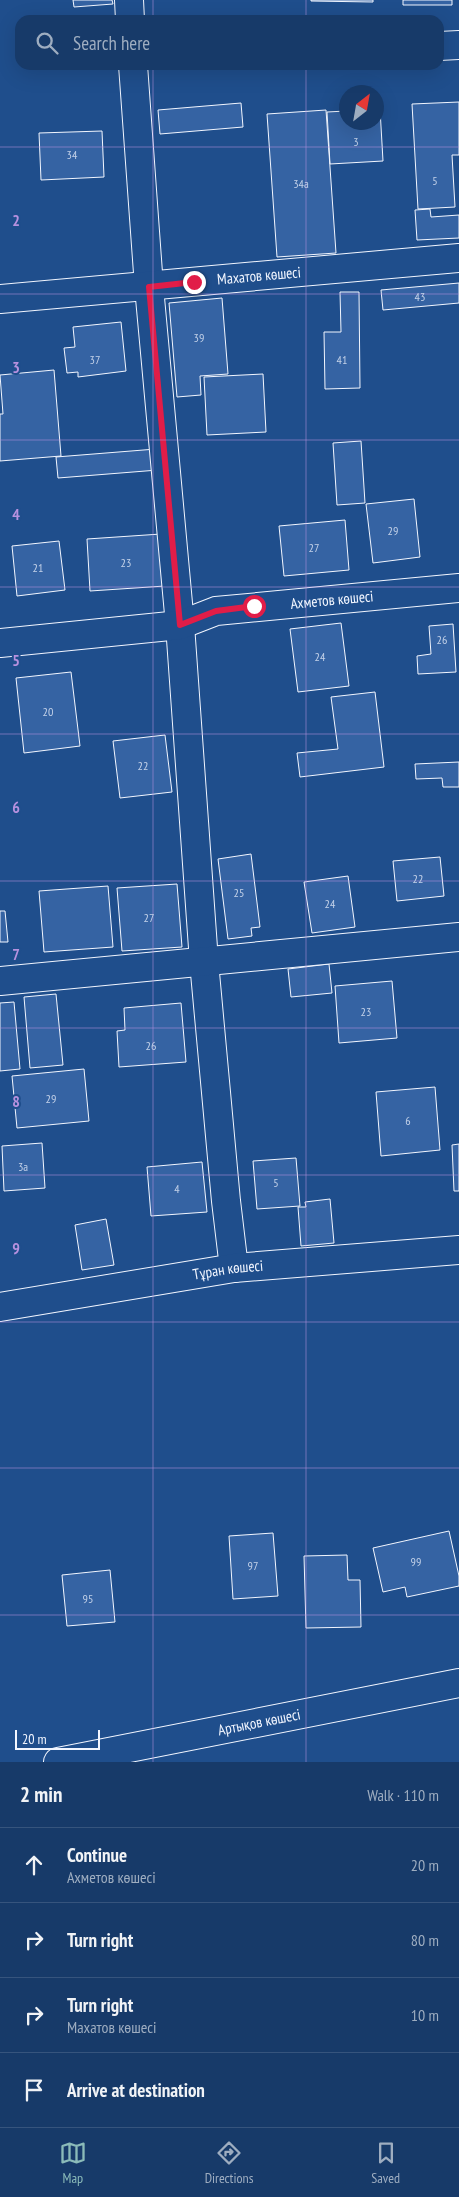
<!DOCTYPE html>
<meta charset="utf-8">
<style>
:root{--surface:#173a69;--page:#244571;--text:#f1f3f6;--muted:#9eadc0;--line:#36547d;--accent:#8bbbb9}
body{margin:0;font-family:"PT Sans Narrow",sans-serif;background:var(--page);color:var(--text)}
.compass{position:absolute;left:339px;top:85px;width:45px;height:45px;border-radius:50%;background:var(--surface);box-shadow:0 5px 20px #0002;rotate:31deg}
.scale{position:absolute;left:15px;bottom:12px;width:85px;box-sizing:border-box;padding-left:5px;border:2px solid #f2f6ff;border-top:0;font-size:14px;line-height:18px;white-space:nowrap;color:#f2f6ff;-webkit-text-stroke:4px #1f4e8c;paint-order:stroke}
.stop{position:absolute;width:15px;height:15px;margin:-11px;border:4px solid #e11d48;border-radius:50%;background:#fff}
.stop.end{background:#e11d48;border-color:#fff;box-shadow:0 1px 5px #0008}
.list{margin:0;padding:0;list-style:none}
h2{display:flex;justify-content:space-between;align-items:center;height:65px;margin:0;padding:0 20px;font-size:21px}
h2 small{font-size:16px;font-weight:400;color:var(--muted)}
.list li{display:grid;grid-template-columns:32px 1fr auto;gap:15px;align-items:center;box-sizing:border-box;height:75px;padding:0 20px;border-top:1px solid var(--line)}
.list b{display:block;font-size:19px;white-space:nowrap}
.list p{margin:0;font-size:16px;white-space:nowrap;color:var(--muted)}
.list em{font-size:16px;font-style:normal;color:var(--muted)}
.icon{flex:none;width:28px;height:28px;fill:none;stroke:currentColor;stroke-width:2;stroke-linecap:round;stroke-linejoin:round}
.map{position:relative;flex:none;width:459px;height:1762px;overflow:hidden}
.search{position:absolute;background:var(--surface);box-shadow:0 5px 20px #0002;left:15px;right:15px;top:15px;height:55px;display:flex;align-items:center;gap:12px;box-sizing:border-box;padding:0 18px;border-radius:15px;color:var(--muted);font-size:19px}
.sheet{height:365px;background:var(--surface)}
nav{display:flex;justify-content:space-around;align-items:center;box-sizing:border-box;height:70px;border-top:1px solid var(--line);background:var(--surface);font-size:14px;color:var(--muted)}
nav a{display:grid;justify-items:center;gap:2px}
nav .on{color:var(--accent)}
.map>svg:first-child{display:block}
.building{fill:#3563a3;stroke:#f2f6ff}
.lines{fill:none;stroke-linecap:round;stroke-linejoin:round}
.minor-casing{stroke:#f2f6ff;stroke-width:30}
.highway-casing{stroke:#f2f6ff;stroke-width:30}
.minor{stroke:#1f4e8c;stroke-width:28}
.highway{stroke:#1f4e8c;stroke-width:28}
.route{stroke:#e11d48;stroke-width:6}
.grid{fill:none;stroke:#b691df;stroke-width:1;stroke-opacity:0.55}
.labels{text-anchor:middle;stroke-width:4;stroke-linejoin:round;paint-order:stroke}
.number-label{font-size:12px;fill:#c3d1e8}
.street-label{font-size:15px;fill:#f2f6ff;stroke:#1f4e8c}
.grid-label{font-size:16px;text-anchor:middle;font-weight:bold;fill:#b691df;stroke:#1f4e8c;stroke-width:4;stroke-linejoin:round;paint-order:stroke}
</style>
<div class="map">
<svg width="459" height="1762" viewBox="0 0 459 1762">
<rect width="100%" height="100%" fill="#1f4e8c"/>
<!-- building -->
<path class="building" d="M 73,0 L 112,0 L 113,4 L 74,7 Z
M 311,0 L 373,0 L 373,2 L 311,1 Z
M 403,0 L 452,0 L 452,5 L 403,5 Z
M 459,102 L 459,155 L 452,155 L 455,207 L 418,209 L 412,104 Z
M 241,103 L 243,127 L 160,134 L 158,110 Z
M 376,109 L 380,109 L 383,161 L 330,164 L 327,112 L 346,111 L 346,122 L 376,122 Z
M 326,110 L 336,253 L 277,257 L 267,114 Z
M 102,131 L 104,177 L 41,180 L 39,133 Z
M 430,209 L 431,217 L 459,215 L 459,238 L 417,240 L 415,210 Z
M 459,283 L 459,303 L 383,310 L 381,290 Z
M 340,292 L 359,292 L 360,388 L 325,389 L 324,332 L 341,332 Z
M 222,298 L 228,374 L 200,376 L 201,395 L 177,397 L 169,303 Z
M 121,322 L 126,371 L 78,377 L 78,372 L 67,373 L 64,348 L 75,347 L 73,327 Z
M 54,370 L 61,456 L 0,461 L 0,414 L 3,414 L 0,375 Z
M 263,374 L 266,432 L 207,435 L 204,377 Z
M 361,441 L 365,503 L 337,505 L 333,443 Z
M 156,449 L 158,470 L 58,478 L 56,457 Z
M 414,499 L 420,557 L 373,563 L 366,504 Z
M 345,520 L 349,570 L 284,576 L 279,526 Z
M 161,534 L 165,586 L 90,591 L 87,539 Z
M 59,541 L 65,590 L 17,596 L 12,546 Z
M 341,623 L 349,686 L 298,692 L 290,629 Z
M 453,624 L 456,672 L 418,674 L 417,656 L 431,654 L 429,626 Z
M 71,672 L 80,746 L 24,753 L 16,678 Z
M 375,692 L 384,767 L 300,777 L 297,753 L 338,749 L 331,697 Z
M 165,735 L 172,792 L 120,798 L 113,741 Z
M 459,762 L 459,787 L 443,787 L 442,778 L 416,779 L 415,764 Z
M 251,854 L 260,927 L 251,928 L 252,936 L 228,939 L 218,859 Z
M 440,857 L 444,896 L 397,901 L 393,861 Z
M 348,876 L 355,927 L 312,933 L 304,882 Z
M 177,884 L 182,947 L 122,951 L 117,888 Z
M 108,886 L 113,947 L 44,952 L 39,891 Z
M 0,911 L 5,911 L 8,942 L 0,942 Z
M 329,964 L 332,993 L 291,997 L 288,969 Z
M 392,981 L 397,1038 L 339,1043 L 335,986 Z
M 56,994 L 63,1065 L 30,1068 L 24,997 Z
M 14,1002 L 20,1069 L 0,1071 L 0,1003 Z
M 181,1003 L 186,1062 L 119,1067 L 117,1031 L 125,1030 L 124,1008 Z
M 84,1069 L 89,1121 L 17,1128 L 12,1076 Z
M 435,1087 L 440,1150 L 381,1156 L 376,1092 Z
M 42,1143 L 45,1188 L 4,1191 L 2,1146 Z
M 459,1144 L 459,1191 L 454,1191 L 452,1145 Z
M 296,1158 L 300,1206 L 257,1209 L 253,1161 Z
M 202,1162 L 207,1212 L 151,1216 L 147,1167 Z
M 330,1199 L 334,1243 L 301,1246 L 298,1207 L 306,1207 L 305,1202 Z
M 106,1219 L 114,1265 L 82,1270 L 75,1225 Z
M 449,1531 L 459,1576 L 459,1586 L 407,1597 L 405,1587 L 383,1592 L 373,1548 Z
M 273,1533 L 278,1596 L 233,1599 L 229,1536 Z
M 347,1555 L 348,1580 L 360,1580 L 361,1627 L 306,1628 L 304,1556 Z
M 110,1570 L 115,1622 L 67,1626 L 62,1575 Z"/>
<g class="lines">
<!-- minor casing -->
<g class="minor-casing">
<g id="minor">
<path d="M 129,0 L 130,20"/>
<path d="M 439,46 L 459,45"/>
<path d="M 133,65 L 149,287 L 180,625 L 204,962 L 226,1201 L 234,1268"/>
<path id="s1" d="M 0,299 L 459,258"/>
<path id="s2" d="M 0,643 L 180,625 L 216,611 L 459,588"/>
<path d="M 0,981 L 459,937"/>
<path id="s3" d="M 0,1307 L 234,1268 L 459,1250"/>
</g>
</g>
<!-- highway casing -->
<g class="highway-casing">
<g id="highway">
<path id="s4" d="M 58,1762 L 459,1683"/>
</g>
</g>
<!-- minor -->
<use href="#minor" class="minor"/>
<!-- highway -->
<use href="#highway" class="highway"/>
</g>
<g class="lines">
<!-- route -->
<path class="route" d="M 194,282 L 149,287 L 180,625 L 216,611 L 254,606"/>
</g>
<!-- grid -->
<path class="grid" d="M 153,0 L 153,20M 306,0 L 306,20M 153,65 L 153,1762M 306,65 L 306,1762M 0,147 L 459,147M 0,294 L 459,294M 0,440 L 459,440M 0,587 L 459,587M 0,734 L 459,734M 0,881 L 459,881M 0,1028 L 459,1028M 0,1175 L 459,1175M 0,1322 L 459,1322M 0,1468 L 459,1468M 0,1615 L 459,1615"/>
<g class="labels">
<!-- number labels -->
<g class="number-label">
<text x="356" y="146">3</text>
<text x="72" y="159">34</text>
<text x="435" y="185">5</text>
<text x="301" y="188">34а</text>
<text x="420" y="301">43</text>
<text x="199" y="342">39</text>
<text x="95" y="364">37</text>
<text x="342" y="364">41</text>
<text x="393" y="535">29</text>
<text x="314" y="552">27</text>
<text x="126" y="567">23</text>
<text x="38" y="572">21</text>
<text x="442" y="644">26</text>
<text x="320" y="661">24</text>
<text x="48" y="716">20</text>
<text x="143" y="770">22</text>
<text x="418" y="883">22</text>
<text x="239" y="897">25</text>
<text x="330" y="908">24</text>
<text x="149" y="922">27</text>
<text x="366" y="1016">23</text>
<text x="151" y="1050">26</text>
<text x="51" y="1103">29</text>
<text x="408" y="1125">6</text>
<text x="23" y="1171">3а</text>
<text x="276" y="1187">5</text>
<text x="177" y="1193">4</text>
<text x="416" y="1566">99</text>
<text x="253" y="1570">97</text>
<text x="88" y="1603">95</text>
</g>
<!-- street labels -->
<g class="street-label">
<text dy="5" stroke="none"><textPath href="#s1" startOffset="260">Махатов көшесі</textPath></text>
<text dy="5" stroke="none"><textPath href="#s2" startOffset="336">Ахметов көшесі</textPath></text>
<text dy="5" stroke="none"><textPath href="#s3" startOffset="231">Тұран көшесі</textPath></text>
<text dy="5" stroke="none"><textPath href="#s4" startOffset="205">Артықов көшесі</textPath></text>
</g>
</g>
<g class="grid-label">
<text x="16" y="226">2</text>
<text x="16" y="373">3</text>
<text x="16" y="520">4</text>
<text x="16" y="666">5</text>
<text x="16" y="813">6</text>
<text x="16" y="960">7</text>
<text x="16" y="1107">8</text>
<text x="16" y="1254">9</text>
</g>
</svg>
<svg class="compass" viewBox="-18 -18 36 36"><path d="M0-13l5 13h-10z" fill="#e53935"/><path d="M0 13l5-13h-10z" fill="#9eadc0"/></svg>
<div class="scale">20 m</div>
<div class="stop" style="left:254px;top:606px"></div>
<div class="stop end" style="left:194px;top:282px"></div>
<div class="search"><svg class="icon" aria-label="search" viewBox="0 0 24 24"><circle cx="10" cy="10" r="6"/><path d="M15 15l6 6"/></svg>Search here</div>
</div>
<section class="sheet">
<h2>2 min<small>Walk · 110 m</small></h2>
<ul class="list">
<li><svg class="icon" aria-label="ahead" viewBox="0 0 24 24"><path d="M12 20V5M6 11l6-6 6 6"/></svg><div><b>Continue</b><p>Ахметов көшесі</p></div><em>20 m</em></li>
<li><svg class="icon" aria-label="right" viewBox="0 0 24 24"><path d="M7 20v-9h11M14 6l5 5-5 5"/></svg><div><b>Turn right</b></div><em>80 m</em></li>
<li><svg class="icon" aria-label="right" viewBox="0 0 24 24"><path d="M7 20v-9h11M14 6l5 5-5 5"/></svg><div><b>Turn right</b><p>Махатов көшесі</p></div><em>10 m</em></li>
<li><svg class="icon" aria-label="arrive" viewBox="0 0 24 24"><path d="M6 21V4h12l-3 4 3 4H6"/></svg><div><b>Arrive at destination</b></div></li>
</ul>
</section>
<nav>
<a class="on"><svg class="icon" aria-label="map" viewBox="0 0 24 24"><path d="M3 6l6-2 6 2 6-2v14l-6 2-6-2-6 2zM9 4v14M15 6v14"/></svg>Map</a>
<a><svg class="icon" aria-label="directions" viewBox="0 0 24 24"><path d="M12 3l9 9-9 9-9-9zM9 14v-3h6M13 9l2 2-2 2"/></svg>Directions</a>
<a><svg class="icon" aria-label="saved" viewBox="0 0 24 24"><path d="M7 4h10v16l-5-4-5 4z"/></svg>Saved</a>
</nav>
